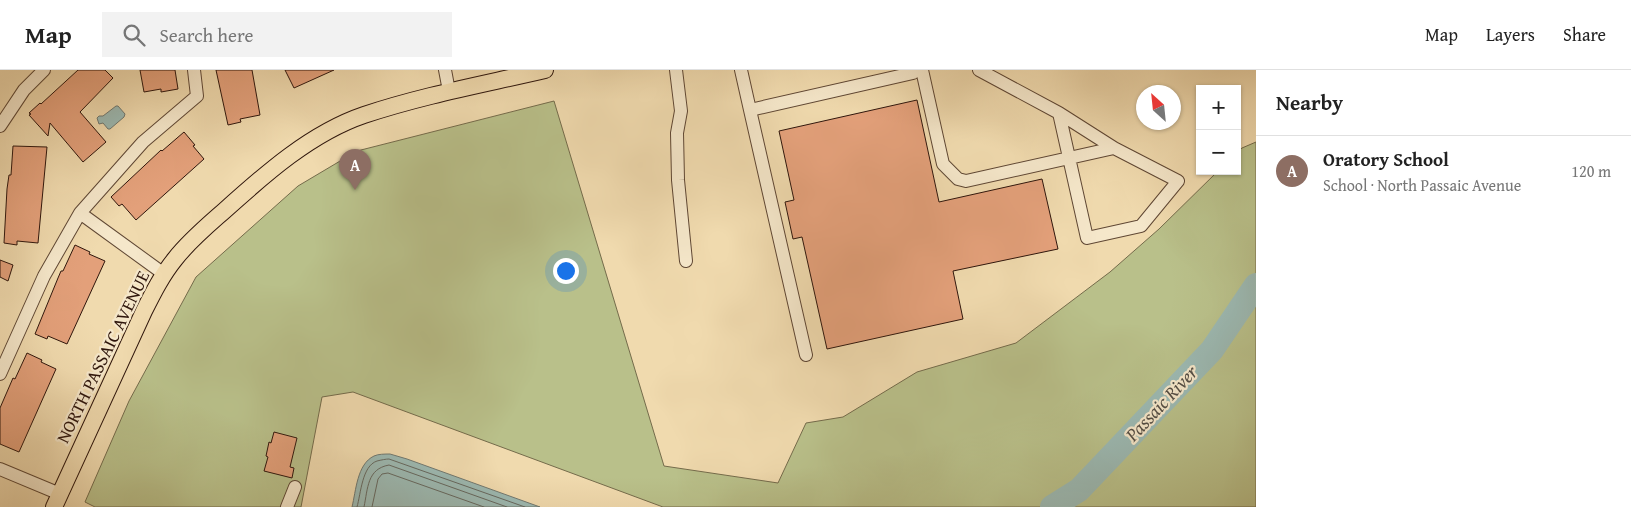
<!DOCTYPE html>
<meta charset="utf-8">
<style>
:root{--surface:#fff;--page:#f2f2f2;--text:#222;--muted:#767676;--line:#e0e0e0;--accent:#db2777}
body{margin:0;font-family:"Gentium Book Plus",serif;background:var(--page);color:var(--text)}
.controls{position:absolute;right:15px;top:15px;display:grid;overflow:hidden;border-radius:0px;box-shadow:0 1px 4px #0004}
.controls button{width:45px;height:45px;display:grid;place-items:center;padding:0;border:0;border-bottom:1px solid var(--line);background:var(--surface);color:var(--text);font:25px sans-serif}
.compass{position:absolute;left:1136px;top:15px;width:45px;height:45px;border-radius:50%;background:var(--surface);box-shadow:0 1px 4px #0004;rotate:333deg}
.you{position:absolute;left:565px;top:200px;width:18px;height:18px;margin:-12px;border:4px solid #fff;border-radius:50%;background:#1a73e8;box-shadow:0 0 0 8px #1a73e833}
.badge{display:grid;place-items:center;width:32px;height:32px;border-radius:50%;background:var(--accent);color:#fff;font-size:16px;font-weight:700}
.pin{position:absolute;translate:-50% -41px;filter:drop-shadow(0 1px 2px #0008)}
.pin::after{content:'';position:absolute;top:26px;width:18px;height:15px;background:inherit;clip-path:polygon(0 0,100% 0,50% 100%)}
.list{margin:0;padding:0;list-style:none}
h2{display:flex;justify-content:space-between;align-items:center;height:65px;margin:0;padding:0 20px;font-size:21px}
h2 small{font-size:16px;font-weight:400;color:var(--muted)}
.list li{display:grid;grid-template-columns:32px 1fr auto;gap:15px;align-items:center;box-sizing:border-box;height:70px;padding:0 20px;border-top:1px solid var(--line)}
.list b{display:block;font-size:19px;white-space:nowrap}
.list p{margin:0;font-size:16px;white-space:nowrap;color:var(--muted)}
.list em{font-size:16px;font-style:normal;color:var(--muted)}
.icon{flex:none;width:28px;height:28px;fill:none;stroke:currentColor;stroke-width:2;stroke-linecap:round;stroke-linejoin:round}
.map{position:relative;flex:none;width:1256px;height:437px;overflow:hidden}
header{display:flex;align-items:center;gap:30px;box-sizing:border-box;height:70px;padding:0 25px;background:var(--surface);border-bottom:1px solid var(--line)}
header strong{font-size:24px}
nav{display:flex;gap:28px;margin-inline-start:auto;font-size:18px}
.search{width:350px;height:45px;background:var(--page);display:flex;align-items:center;gap:12px;box-sizing:border-box;padding:0 18px;border-radius:0px;color:var(--muted);font-size:19px}
main{display:flex}
aside{flex:1;background:var(--surface)}
.map>svg:first-child{display:block}
.green{fill:#b9c08a;stroke:#746b4b}
.water{fill:#9cb9b2;stroke:#707870}
.lines{fill:none;stroke-linecap:round;stroke-linejoin:round}
.shore{stroke:#66685f;stroke-width:1}
.river{stroke:#9cb9b2;stroke-width:24}
.building{fill:#e3a07a;stroke:#2f160c}
.minor-casing{stroke:#5f4734;stroke-width:14}
.major-casing{stroke:#2f160c;stroke-width:18}
.minor{stroke:#f5e7ca;stroke-width:12}
.major{stroke:#f0daae;stroke-width:16}
.labels{text-anchor:middle;stroke-width:4.5;stroke-linejoin:round;paint-order:stroke}
.street-label{font-size:18px;fill:#2f160c;stroke:#f5e7ca}
.water-label{font-size:19px;font-style:italic;fill:#554f46;stroke:#f5e7ca}
</style>
<header>
<strong>Map</strong>
<div class="search"><svg class="icon" aria-label="search" viewBox="0 0 24 24"><circle cx="10" cy="10" r="6"/><path d="M15 15l6 6"/></svg>Search here</div>
<nav><a>Map</a><a>Layers</a><a>Share</a></nav>
</header>
<main>
<div class="map">
<svg width="1256" height="437" viewBox="0 0 1256 437">
<rect width="100%" height="100%" fill="#f0daae"/>
<filter id="stains"><feTurbulence type="fractalNoise" baseFrequency=".004" numOctaves="4"/><feColorMatrix values="0 0 0 0 .2 0 0 0 0 .09 0 0 0 0 .02 0 0 0 .5 -.17"/></filter>
<radialGradient id="worn" r=".72"><stop offset=".6" stop-color="#630" stop-opacity="0"/><stop offset="1" stop-color="#630" stop-opacity=".3"/></radialGradient>
<!-- green -->
<path class="green" d="M 554,31 L 664,396 L 778,413 L 806,353 L 843,347 L 917,302 L 1016,273 L 1110,202 L 1159,159 L 1218,101 L 1237,101 L 1237,82 L 1242,78 L 1256,72 L 1256,437 L 663,437 L 353,322 L 322,327 L 301,437 L 95,437 L 85,432 L 129,331 L 196,207 L 298,116 L 357,81 Z"/>
<!-- water -->
<path class="water" d="M 116,36 L 118,36 L 125,44 L 124,47 L 110,59 L 108,59 L 103,53 L 99,54 L 97,48 L 99,46 L 103,46 Z
M 390,384 L 407,389 L 540,437 L 352,437 C 356,421 357,394 374,386 C 378,384 385,384 390,384 Z"/>
<g class="lines">
<!-- shore -->
<path class="shore" d="M 357,437 C 361,423 362,396 377,391 C 381,390 386,389 389,389 L 525,437
M 364,437 C 368,418 367,399 389,395 L 507,437
M 372,437 L 378,409 L 382,404 L 388,403 L 484,437"/>
<!-- river -->
<path class="river" d="M 1052,437 L 1079,420 L 1212,280 L 1256,215"/>
</g>
<!-- building -->
<path class="building" d="M 78,0 L 105,0 L 113,8 L 80,42 L 106,72 L 83,92 L 50,53 L 48,66 L 29,45 L 31,44 L 29,43 L 40,33 L 41,34 Z
M 140,0 L 175,0 L 178,19 L 161,22 L 161,19 L 144,22 Z
M 216,0 L 252,0 L 260,45 L 240,49 L 241,52 L 228,55 Z
M 285,0 L 334,0 L 294,18 Z
M 917,30 L 939,132 L 1042,109 L 1058,179 L 953,201 L 963,249 L 827,279 L 802,167 L 793,169 L 785,132 L 794,130 L 779,61 Z
M 184,62 L 195,75 L 193,76 L 204,89 L 136,150 L 122,134 L 119,136 L 111,127 L 161,80 L 162,81 Z
M 13,76 L 47,77 L 38,173 L 17,171 L 17,175 L 4,173 L 7,119 L 9,105 L 11,105 Z
M 75,175 L 90,182 L 89,184 L 105,191 L 67,274 L 48,266 L 47,269 L 35,264 L 58,208 L 61,201 L 63,201 Z
M 0,190 L 13,195 L 8,211 L 0,207 Z
M 27,283 L 42,290 L 41,292 L 56,299 L 19,382 L 0,374 L 0,338 L 13,308 L 15,309 Z
M 274,362 L 297,368 L 290,397 L 294,398 L 292,408 L 264,401 L 268,387 L 266,386 L 269,372 L 271,373 Z"/>
<g class="lines">
<!-- minor casing -->
<g class="minor-casing">
<path id="minor" d="M 445,0 L 449,21
M 676,0 L 681,41 L 677,63 L 678,110 L 686,191
M 741,0 L 750,40 L 913,3 L 917,0
M 922,0 L 943,94 L 958,109 L 966,111 L 1114,78
M 979,0 L 1059,43 L 1114,78 L 1178,111 L 1141,156 L 1087,168 L 1059,43
M 750,40 L 806,285
M 0,56 L 24,20 L 44,0
M 80,143 L 143,72 L 197,26 L 194,0
M 0,304 L 44,206 L 80,143 L 164,204
M 0,399 L 60,424
M 287,437 L 295,417"/>
</g>
<!-- major casing -->
<g class="major-casing">
<path id="major" d="M 54,437 L 144,241 C 153,223 162,205 175,189 C 189,171 207,156 224,141 C 265,104 311,63 364,45 C 424,25 485,14 545,0"/>
</g>
<!-- minor -->
<use href="#minor" class="minor"/>
<!-- major -->
<use href="#major" class="major"/>
</g>
<g class="labels">
<!-- street labels -->
<g class="street-label">
<text transform="translate(103 287) rotate(-64)" y="6">NORTH PASSAIC AVENUE</text>
</g>
<!-- water labels -->
<g class="water-label">
<text transform="translate(1161 333) rotate(-47)" y="7">Passaic River</text>
</g>
</g>
<rect width="100%" height="100%" filter="url(#stains)"/>
<rect width="100%" height="100%" fill="url(#worn)"/>
</svg>
<div class="controls">
<button>+</button>
<button>−</button>
</div>
<svg class="compass" viewBox="-18 -18 36 36"><path d="M0-13l5 13h-10z" fill="#e53935"/><path d="M0 13l5-13h-10z" fill="#767676"/></svg>
<div class="you"></div>
<div class="pin badge" style="left:355px;top:120px;background:#8d6e63">A</div>
</div>
<aside>
<h2>Nearby<small></small></h2>
<ul class="list">
<li><span class="badge" style="background:#8d6e63">A</span><div><b>Oratory School</b><p>School · North Passaic Avenue</p></div><em>120 m</em></li>
</ul>
</aside>
</main>
